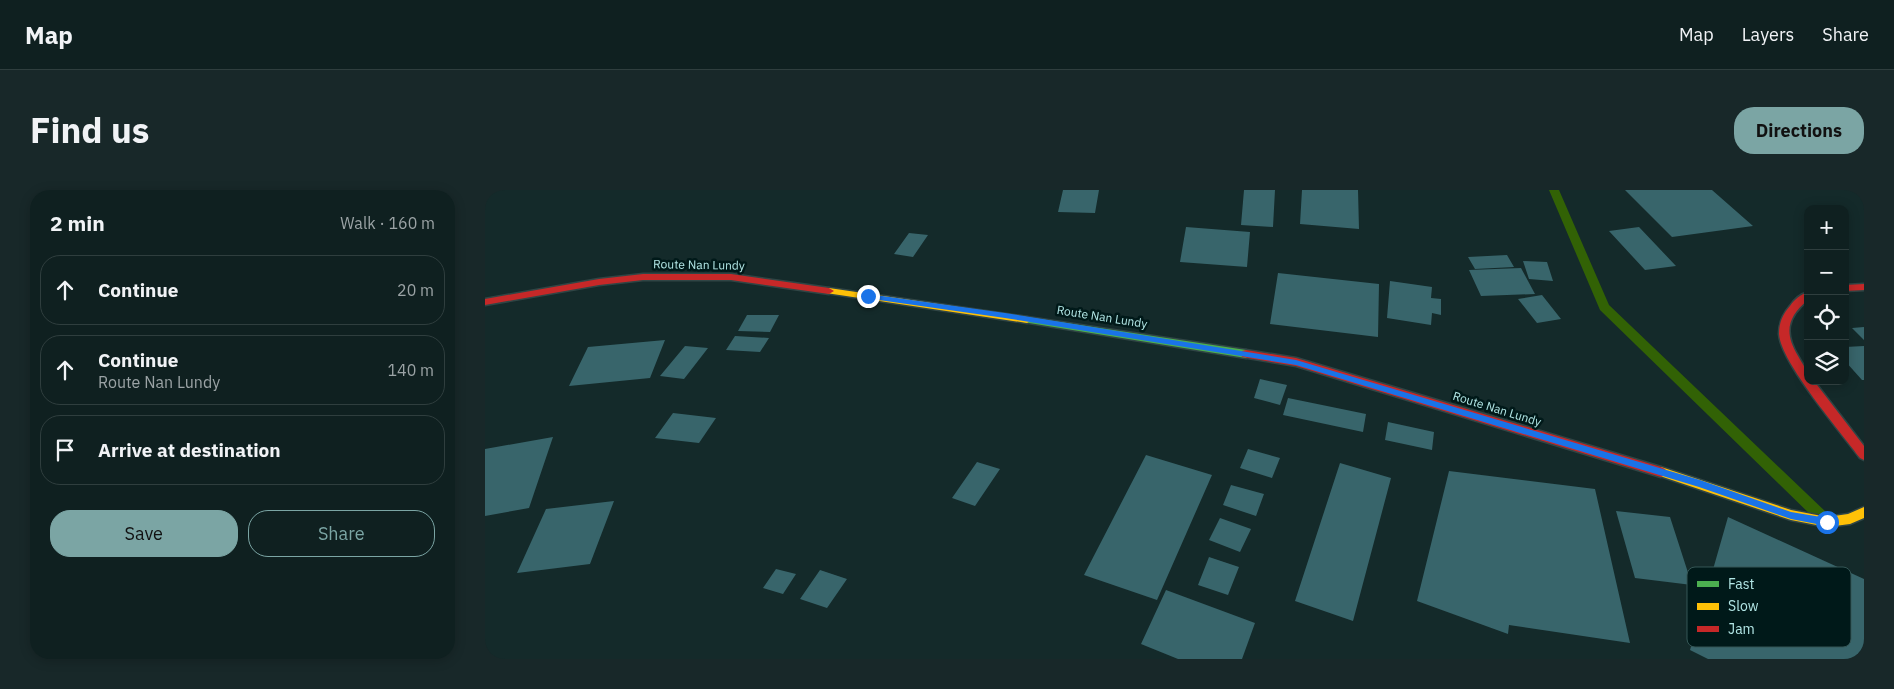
<!DOCTYPE html>
<meta charset="utf-8">
<style>
:root{--surface:#0f2020;--page:#182829;--text:#f1f3f6;--muted:#9ba3a5;--line:#2f3e3e;--accent:#7ba5a4}
body{margin:0;font-family:"IBM Plex Sans",sans-serif;background:var(--page);color:var(--text)}
.controls{position:absolute;right:15px;top:15px;display:grid;overflow:hidden;border-radius:10px;box-shadow:0 2px 12px #0003}
.controls button{width:45px;height:45px;display:grid;place-items:center;padding:0;border:0;border-bottom:1px solid var(--line);background:var(--surface);color:var(--text);font:25px sans-serif}
.stop{position:absolute;width:15px;height:15px;margin:-11px;border:4px solid #1a73e8;border-radius:50%;background:#fff}
.stop.end{background:#1a73e8;border-color:#fff;box-shadow:0 1px 5px #0008}
.list{margin:0;padding:0;list-style:none}
h2{display:flex;justify-content:space-between;align-items:center;height:65px;margin:0;padding:0 20px;font-size:21px}
h2 small{font-size:16px;font-weight:400;color:var(--muted)}
.list li{display:grid;grid-template-columns:32px 1fr auto;gap:15px;align-items:center;box-sizing:border-box;height:70px;margin:0 10px 10px;padding:0 10px;border:1px solid var(--line);border-radius:20px}
.list b{display:block;font-size:19px;white-space:nowrap}
.list p{margin:0;font-size:16px;white-space:nowrap;color:var(--muted)}
.list em{font-size:16px;font-style:normal;color:var(--muted)}
.actions{display:flex;gap:10px;padding:15px 20px}
.actions a{flex:1;padding:11px 0;border:1px solid var(--accent);border-radius:20px;text-align:center;font-size:18px;color:var(--accent)}
.actions .main{background:var(--accent);color:#111}
.icon{flex:none;width:28px;height:28px;fill:none;stroke:currentColor;stroke-width:2;stroke-linecap:round;stroke-linejoin:round}
.map{position:relative;flex:none;width:1379px;height:469px;overflow:hidden;border-radius:20px}
header{display:flex;align-items:center;gap:30px;box-sizing:border-box;height:70px;padding:0 25px;background:var(--surface);border-bottom:1px solid var(--line)}
header strong{font-size:24px}
nav{display:flex;gap:28px;margin-inline-start:auto;font-size:18px}
.intro{display:flex;align-items:center;justify-content:space-between;box-sizing:border-box;height:120px;padding:0 30px}
h1{margin:0;font-size:35px}
.button{padding:12px 22px;border-radius:20px;background:var(--accent);color:#111;font-size:18px;font-weight:700}
main{display:flex;gap:30px;padding:0 30px}
aside{flex:1;background:var(--surface);border-radius:20px;box-shadow:0 2px 12px #0003}
.map>svg:first-child{display:block}
.lines{fill:none;stroke-linecap:round;stroke-linejoin:round}
.stream{fill:#326205;fill-rule:evenodd}
.building{fill:#38656b}
.fast-casing{stroke:#304545;stroke-width:3}
.slow-casing{stroke:#304545;stroke-width:3}
.jam-casing{stroke:#304545;stroke-width:3}
.fast{fill:#4caf50;fill-rule:evenodd}
.slow{fill:#ffc107;fill-rule:evenodd}
.jam{fill:#c62828;fill-rule:evenodd}
.route{fill:#1a73e8}
.labels{text-anchor:middle;stroke-width:5;stroke-linejoin:round;paint-order:stroke}
.street-label{font-size:12px;fill:#b2e7e6;stroke:#001919}
.key{fill:#001919;stroke:#355756;stroke-width:1}
.key-label{font-size:14px;fill:#b2e7e6}
</style>
<header>
<strong>Map</strong>
<nav><a>Map</a><a>Layers</a><a>Share</a></nav>
</header>
<div class="intro"><h1>Find us</h1><a class="button">Directions</a></div>
<main>
<aside>
<h2>2 min<small>Walk · 160 m</small></h2>
<ul class="list">
<li><svg class="icon" aria-label="ahead" viewBox="0 0 24 24"><path d="M12 20V5M6 11l6-6 6 6"/></svg><div><b>Continue</b></div><em>20 m</em></li>
<li><svg class="icon" aria-label="ahead" viewBox="0 0 24 24"><path d="M12 20V5M6 11l6-6 6 6"/></svg><div><b>Continue</b><p>Route Nan Lundy</p></div><em>140 m</em></li>
<li><svg class="icon" aria-label="arrive" viewBox="0 0 24 24"><path d="M6 21V4h12l-3 4 3 4H6"/></svg><div><b>Arrive at destination</b></div></li>
</ul>
<div class="actions"><a class="main">Save</a><a>Share</a></div>
</aside>
<div class="map">
<svg width="1379" height="469" viewBox="0 0 1379 469">
<rect width="100%" height="100%" fill="#142a2a"/>
<g class="lines">
<!-- stream -->
<path class="stream" d="M 1064,0 L 1074,0 L 1124,115 L 1342,323 L 1344,327 L 1342,331 L 1337,333 L 1332,331 L 1115,120 Z"/>
</g>
<!-- building -->
<path class="building" d="M 578,0 L 614,0 L 610,23 L 573,22 Z
M 759,0 L 790,0 L 788,37 L 756,35 Z
M 817,0 L 873,0 L 874,39 L 815,34 Z
M 1140,0 L 1227,0 L 1268,36 L 1187,47 Z
M 701,37 L 765,42 L 762,77 L 695,72 Z
M 1154,37 L 1191,76 L 1160,80 L 1124,41 Z
M 424,43 L 443,45 L 428,67 L 409,64 Z
M 1022,65 L 1029,77 L 990,79 L 983,67 Z
M 1038,71 L 1062,72 L 1068,91 L 1044,89 Z
M 1036,78 L 1050,104 L 996,106 L 984,80 Z
M 793,83 L 894,94 L 893,147 L 785,134 Z
M 905,91 L 947,97 L 946,108 L 956,109 L 956,125 L 947,123 L 946,135 L 902,128 Z
M 1057,105 L 1076,129 L 1052,133 L 1033,109 Z
M 262,125 L 294,125 L 285,142 L 253,141 Z
M 1379,137 L 1379,150 L 1367,138 Z
M 250,146 L 284,148 L 275,162 L 241,160 Z
M 180,150 L 165,188 L 84,196 L 103,157 Z
M 200,156 L 223,158 L 199,189 L 175,186 Z
M 1379,156 L 1379,190 L 1377,190 L 1360,171 L 1360,157 Z
M 775,189 L 802,195 L 795,215 L 769,208 Z
M 803,208 L 881,224 L 878,242 L 798,225 Z
M 188,223 L 231,228 L 214,253 L 170,248 Z
M 903,232 L 949,242 L 947,260 L 900,250 Z
M 68,247 L 44,318 L 0,326 L 0,259 Z
M 763,259 L 795,268 L 787,288 L 755,278 Z
M 661,265 L 727,285 L 672,410 L 599,385 Z
M 492,272 L 515,279 L 490,316 L 467,308 Z
M 855,273 L 906,288 L 868,431 L 810,411 Z
M 964,281 L 1110,299 L 1145,453 L 1024,435 L 1023,444 L 932,411 Z
M 746,295 L 779,304 L 771,326 L 738,315 Z
M 129,311 L 105,374 L 32,383 L 61,319 Z
M 1131,321 L 1185,327 L 1207,395 L 1150,388 Z
M 1243,327 L 1379,389 L 1379,469 L 1223,469 L 1205,460 Z
M 735,328 L 766,339 L 755,362 L 724,350 Z
M 724,367 L 754,377 L 743,405 L 713,395 Z
M 291,379 L 311,384 L 298,404 L 278,398 Z
M 335,380 L 362,389 L 342,418 L 315,409 Z
M 681,400 L 770,433 L 757,469 L 693,469 L 656,454 Z"/>
<g class="lines">
<!-- fast casing -->
<g class="fast-casing">
<path id="fast" d="M 542,127 L 761,160 L 766,164 L 761,168 L 538,132 L 537,130 L 538,128 Z"/>
</g>
<!-- slow casing -->
<g class="slow-casing">
<path id="slow" d="M 344,98 L 542,127 L 547,130 L 542,133 L 341,103 L 339,101 L 341,99 Z
M 1176,277 L 1306,320 L 1342,327 L 1363,324 L 1379,317 L 1379,328 L 1365,334 L 1342,337 L 1306,330 L 1172,285 L 1170,282 L 1172,279 Z"/>
</g>
<!-- jam casing -->
<g class="jam-casing">
<path id="jam" d="M 158,84 L 246,84 L 344,98 L 349,101 L 344,104 L 246,90 L 158,90 L 114,95 L 0,115 L 0,109 L 114,89 Z
M 1379,94 L 1379,100 L 1360,101 L 1360,95 Z
M 1323,102 L 1323,110 C 1302,127 1299,143 1313,166 C 1318,175 1323,180 1323,191 L 1329,191 L 1379,256 L 1379,270 L 1375,268 C 1356,242 1296,173 1294,144 C 1294,132 1298,124 1305,116 C 1309,110 1316,104 1323,102 Z
M 761,160 L 811,168 L 1176,277 L 1180,279 L 1182,282 L 1180,285 L 1176,287 L 811,176 L 757,167 L 756,164 L 757,161 Z"/>
</g>
<!-- fast -->
<use href="#fast" class="fast"/>
<!-- slow -->
<use href="#slow" class="slow"/>
<!-- jam -->
<use href="#jam" class="jam"/>
</g>
<!-- route -->
<path class="route" d="M 383,104 L 520,123 L 811,170 L 1215,290 L 1306,322 L 1342,328 L 1346,332 L 1342,336 L 1306,329 L 1214,297 L 811,175 L 520,128 L 380,108 Z"/>
<g class="labels">
<!-- street labels -->
<g class="street-label">
<text transform="translate(214 75) rotate(1)" y="4">Route Nan Lundy</text>
<text transform="translate(617 127) rotate(9)" y="4">Route Nan Lundy</text>
<text transform="translate(1012 219) rotate(17)" y="4">Route Nan Lundy</text>
</g>
</g>
<!-- legend -->
<rect x="1202" y="377" width="164" height="80" rx="8" class="key"/>
<rect x="1212" y="391" width="22" height="6" fill="#4caf50"/>
<rect x="1212" y="413" width="22" height="7" fill="#ffc107"/>
<rect x="1212" y="436" width="22" height="6" fill="#c62828"/>
<g class="key-label">
<text x="1243" y="399">Fast</text>
<text x="1243" y="421">Slow</text>
<text x="1243" y="444">Jam</text>
</g>
</svg>
<div class="controls">
<button>+</button>
<button>−</button>
<button><svg class="icon" aria-label="locate" viewBox="0 0 24 24"><circle cx="12" cy="12" r="6"/><path d="M12 2v4M12 18v4M2 12h4M18 12h4"/></svg></button>
<button><svg class="icon" aria-label="layers" viewBox="0 0 24 24"><path d="M12 4l9 5-9 5-9-5zM3 14l9 5 9-5"/></svg></button>
</div>
<div class="stop" style="left:1342px;top:332px"></div>
<div class="stop end" style="left:383px;top:106px"></div>
</div>
</main>
